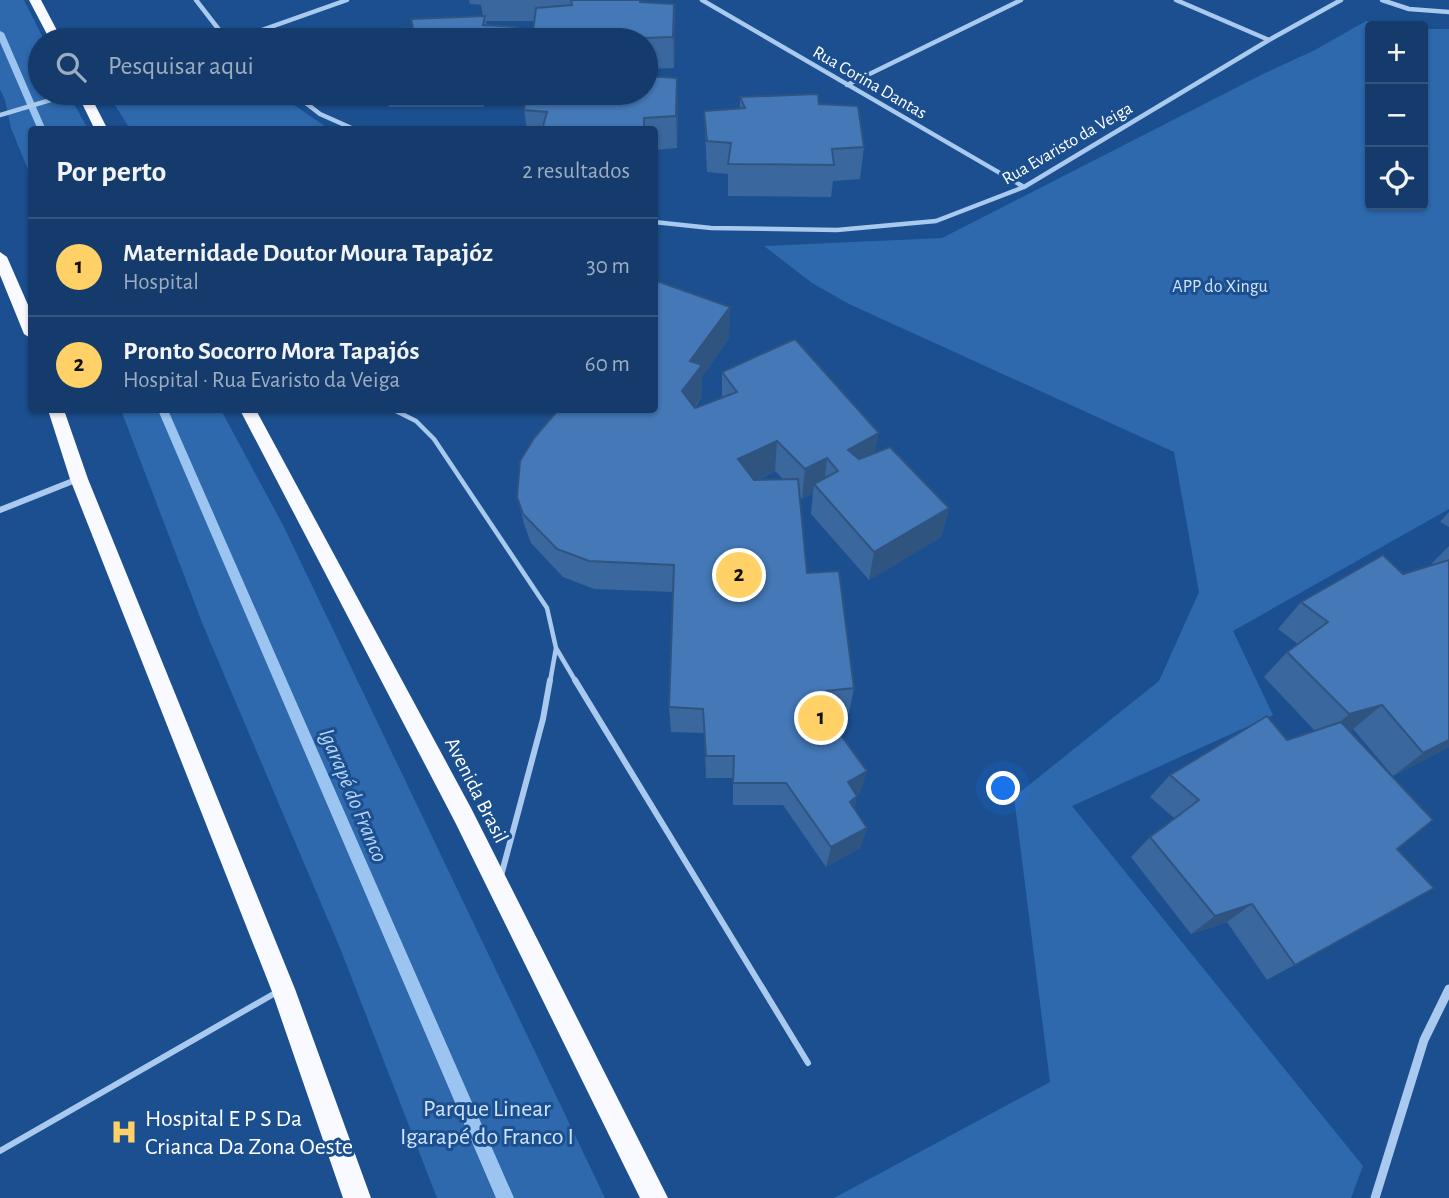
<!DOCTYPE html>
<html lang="pt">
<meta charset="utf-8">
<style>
:root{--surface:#143b6b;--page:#1d4271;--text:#f1f3f6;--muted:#9dadc1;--line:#33557e;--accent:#ffd166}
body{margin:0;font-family:"Alegreya Sans",sans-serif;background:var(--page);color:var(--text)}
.controls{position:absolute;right:21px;top:21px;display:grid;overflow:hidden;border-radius:7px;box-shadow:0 2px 5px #0004}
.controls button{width:63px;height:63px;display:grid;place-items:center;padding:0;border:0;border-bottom:2px solid var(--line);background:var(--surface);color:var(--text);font:35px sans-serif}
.you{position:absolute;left:1004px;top:789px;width:24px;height:24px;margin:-18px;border:5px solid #fff;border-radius:50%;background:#1a73e8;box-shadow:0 0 0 10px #1a73e833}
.badge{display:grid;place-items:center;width:46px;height:46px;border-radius:50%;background:var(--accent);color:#111;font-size:23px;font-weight:700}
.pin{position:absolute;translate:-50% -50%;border:4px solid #fff;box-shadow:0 2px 7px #0006}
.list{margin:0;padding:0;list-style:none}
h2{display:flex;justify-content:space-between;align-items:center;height:91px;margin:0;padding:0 28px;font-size:30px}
h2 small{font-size:23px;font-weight:400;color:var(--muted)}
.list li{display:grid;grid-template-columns:46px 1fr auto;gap:21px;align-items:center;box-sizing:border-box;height:98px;padding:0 28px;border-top:2px solid var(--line)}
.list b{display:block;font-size:26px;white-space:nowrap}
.list p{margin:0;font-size:23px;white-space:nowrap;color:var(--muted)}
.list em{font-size:23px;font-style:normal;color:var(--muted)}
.icon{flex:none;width:38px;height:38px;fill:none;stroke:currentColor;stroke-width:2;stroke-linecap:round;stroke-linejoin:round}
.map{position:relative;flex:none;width:1449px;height:1198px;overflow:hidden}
.search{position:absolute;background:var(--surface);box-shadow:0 2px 5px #0004;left:28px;top:28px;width:630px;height:77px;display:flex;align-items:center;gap:18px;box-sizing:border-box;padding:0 24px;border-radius:38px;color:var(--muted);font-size:26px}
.panel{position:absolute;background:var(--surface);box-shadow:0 2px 5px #0004;left:28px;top:126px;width:630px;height:287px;border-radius:7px}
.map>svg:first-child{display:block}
.green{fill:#2e69ad}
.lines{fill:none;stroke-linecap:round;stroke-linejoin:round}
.stream{fill:#9cc4f0;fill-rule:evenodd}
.service-far1{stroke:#a9c9ee;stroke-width:4.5}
.service{stroke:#a9c9ee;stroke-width:6}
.minor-far2{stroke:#a9c9ee;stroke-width:4.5}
.minor-far1{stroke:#a9c9ee;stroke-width:6}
.minor{stroke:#a9c9ee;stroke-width:9}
.trunk{fill:#f8faff;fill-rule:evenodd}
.wall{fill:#3a679d;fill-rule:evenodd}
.shaded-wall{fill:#305480}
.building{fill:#4478b7;stroke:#305480;stroke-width:2}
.labels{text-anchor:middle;stroke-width:6;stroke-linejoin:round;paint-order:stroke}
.far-street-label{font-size:18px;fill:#fff;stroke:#1b4f8f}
.far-park-label{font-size:18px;fill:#cfe3fa;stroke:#1b4f8f}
.street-label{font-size:21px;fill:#fff;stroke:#1b4f8f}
.water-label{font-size:23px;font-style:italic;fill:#b5d3f5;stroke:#1b4f8f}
.near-park-label{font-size:24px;fill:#cfe3fa;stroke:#1b4f8f}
.near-poi-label{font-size:24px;fill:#fff;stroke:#1b4f8f;text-anchor:start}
</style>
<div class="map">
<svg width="1449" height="1198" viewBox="0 0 1449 1198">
<rect width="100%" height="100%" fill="#1b4f8f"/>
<!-- green -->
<path class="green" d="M 0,0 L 24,0 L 44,40 L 40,40 L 40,93 L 68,93 L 88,129 L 32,130 L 31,177 L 11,128 L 5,100 L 0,89 Z
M 1366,21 L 1406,26 L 1370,26 L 1370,205 L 1423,205 L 1423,29 L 1449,29 L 1449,509 L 1233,631 L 1273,715 L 1072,806 L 1363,1166 L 1351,1198 L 834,1198 L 1050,1082 L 1014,797 L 1159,681 L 1199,592 L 1174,452 L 849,304 L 812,283 L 764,246 L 942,238 L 1263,74 L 1315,50 Z
M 122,93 L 277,93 L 329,129 L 130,129 L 110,97 Z
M 121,410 L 221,410 L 283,525 L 605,1198 L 437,1198 L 340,948 L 203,625 Z"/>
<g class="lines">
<!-- stream -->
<path class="stream" d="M 0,31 L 4,33 L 46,130 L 38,130 L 0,42 Z
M 158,410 L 168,410 L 514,1198 L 496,1198 Z"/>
<!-- service-far1 -->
<path class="service-far1" d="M 394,410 L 416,421 L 434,439 L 547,608 L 556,648 L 576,682
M 550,682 L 556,648"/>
<!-- service -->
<path class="service" d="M 575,680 L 808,1063
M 501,876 L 543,719 L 550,680
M 0,1151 L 277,992"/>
<!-- minor-far2 -->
<path class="minor-far2" d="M 196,0 L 227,40
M 702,0 L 1024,187
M 1176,0 L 1269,40
M 1382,0 L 1409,9 L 1449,12
M 234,40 L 347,0
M 847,85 L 1021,0
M 293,93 L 320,114 L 356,130
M 0,115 L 74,93
M 654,222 L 711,228 L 837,230 L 936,221 L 1024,187 L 1269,40 L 1341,0"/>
<!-- minor-far1 -->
<path class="minor-far1" d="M 0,510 L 78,479"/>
<!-- minor -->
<path class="minor" d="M 1375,1198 L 1424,1040 L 1449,989"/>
<!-- trunk -->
<path class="trunk" d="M 29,0 L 41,0 L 62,40 L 50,40 Z
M 77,93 L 89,93 L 108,130 L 95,130 Z
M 0,252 L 7,257 L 32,314 L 32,339 L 24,334 L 0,275 Z
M 48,410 L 64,410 L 88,479 L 295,989 L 371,1198 L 343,1198 L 271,989 L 70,479 Z
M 240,410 L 256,410 L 471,808 L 668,1198 L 640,1198 L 455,822 Z"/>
</g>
<!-- wall -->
<path class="wall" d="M 469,0 L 641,0 L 641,2 L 674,4 L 675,35 L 674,68 L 646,69 L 646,40 L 534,40 L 533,31 L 534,21 L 486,21 L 487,25 L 517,27 L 519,40 L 372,40 L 413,28 L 483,16 L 481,5 L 470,4 Z
M 385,93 L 511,93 L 486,94 L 484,107 L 389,107 Z
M 740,97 L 819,104 L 864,147 L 860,179 L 833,181 L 831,197 L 728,196 L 728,174 L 707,172 L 704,111 L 740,108 Z
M 678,109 L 677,148 L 654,150 L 654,130 L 527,130 L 524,110 Z
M 730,307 L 729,338 L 702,377 L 702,396 L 695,408 L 722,398 L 722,372 L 875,453 L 949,508 L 941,537 L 869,580 L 811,514 L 813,493 L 802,499 L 799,496 L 807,573 L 854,688 L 849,713 L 827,715 L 860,793 L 857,795 L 854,808 L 867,828 L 860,848 L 826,867 L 783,805 L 733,805 L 733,778 L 706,778 L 704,733 L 671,732 L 669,707 L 673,592 L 594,589 L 563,577 L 531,543 L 525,527 L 517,497 ZM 775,471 L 783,479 L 758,480 Z
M 1449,512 L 1449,527 L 1440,522 Z
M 1449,546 L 1449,747 L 1393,776 L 1353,729 L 1348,731 L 1397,849 L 1434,888 L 1267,980 L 1227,922 L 1191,934 L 1131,857 L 1150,837 L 1174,818 L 1150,797 L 1170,775 L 1315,731 L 1264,677 L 1287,652 L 1298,644 L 1278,629 L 1301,602 L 1434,565 L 1432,563 Z"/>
<!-- shaded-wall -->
<path class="shaded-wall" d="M 674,4 L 675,35 L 674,68 L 673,37 Z
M 517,27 L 519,40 L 514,40 Z
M 677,78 L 678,109 L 677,148 L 676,116 Z
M 480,93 L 486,93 L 484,107 Z
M 730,307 L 729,338 L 702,377 L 702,396 L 684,422 L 682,391 L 690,361 Z
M 879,433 L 873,463 L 844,480 L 848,450 Z
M 777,441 L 775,471 L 738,489 L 738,459 Z
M 827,458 L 824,488 L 814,484 L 813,493 L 802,499 L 805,469 Z
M 949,508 L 941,537 L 869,580 L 874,552 Z
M 1382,705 L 1353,729 L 1322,738 L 1349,714 Z
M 1449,740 L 1449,747 L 1393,776 L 1423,753 Z
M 867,771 L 860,793 L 843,804 L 848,782 Z
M 857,796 L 851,817 L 850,802 Z
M 867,828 L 860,848 L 826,867 L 831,847 Z
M 1252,904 L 1227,922 L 1191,934 L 1215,916 Z"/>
<!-- building -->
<path class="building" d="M 571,0 L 640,0 L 640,2 L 674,4 L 673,37 L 643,38 L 643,40 L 552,40 L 554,33 L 533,31 L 536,8 L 572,5 Z
M 485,16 L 483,25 L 517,27 L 514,40 L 372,40 L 374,31 L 413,28 L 411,19 Z
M 646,76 L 677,78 L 676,116 L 644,118 L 644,130 L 542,130 L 547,112 L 524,110 L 526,93 L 646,93 Z
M 818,94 L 819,104 L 858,106 L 864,147 L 832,149 L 834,165 L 728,164 L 731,143 L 707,141 L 704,111 L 745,108 L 740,97 Z
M 654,280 L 730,307 L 690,361 L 702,365 L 682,391 L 695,408 L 737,392 L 722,372 L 795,339 L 879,433 L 848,450 L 859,459 L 890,447 L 949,508 L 874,552 L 814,484 L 838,471 L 827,458 L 805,469 L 777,441 L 738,459 L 754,480 L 798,479 L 807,573 L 839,571 L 854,688 L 826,691 L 826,715 L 867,771 L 848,782 L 857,796 L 850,802 L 867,828 L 831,847 L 786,783 L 733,783 L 734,756 L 706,756 L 703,709 L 669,707 L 674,565 L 589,561 L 557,549 L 523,514 L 517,497 L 520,461 L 534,438 L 558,410 L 654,410 Z
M 1383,555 L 1403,574 L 1449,560 L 1449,740 L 1423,753 L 1382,705 L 1349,714 L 1287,652 L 1328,622 L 1301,602 Z
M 1267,716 L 1287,740 L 1341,722 L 1433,820 L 1397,849 L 1434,888 L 1295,965 L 1252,904 L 1215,916 L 1150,837 L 1199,800 L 1170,775 Z"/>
<!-- icons -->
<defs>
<g id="hospital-bare" transform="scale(2.1)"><path d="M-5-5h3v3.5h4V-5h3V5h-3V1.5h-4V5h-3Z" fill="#ffd166" stroke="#1b4f8f" stroke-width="2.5" paint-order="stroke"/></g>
</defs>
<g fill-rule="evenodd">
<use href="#hospital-bare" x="124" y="1132"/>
</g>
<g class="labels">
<!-- far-street labels -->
<g class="far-street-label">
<text transform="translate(870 82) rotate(30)" y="6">Rua Corina Dantas</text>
<text transform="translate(1067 143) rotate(-30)" y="6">Rua Evaristo da Veiga</text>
</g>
<!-- far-park labels -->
<g class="far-park-label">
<text x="1220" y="292">APP do Xingu</text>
</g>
<!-- street labels -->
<g class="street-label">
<text transform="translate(477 790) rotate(63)" y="7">Avenida Brasil</text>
</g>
<!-- water labels -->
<g class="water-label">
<text transform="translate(354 795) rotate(67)" y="8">Igarapé do Franco</text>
</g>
<!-- near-park labels -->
<g class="near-park-label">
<text x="487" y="1116">Parque Linear<tspan x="487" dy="28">Igarapé do Franco I</tspan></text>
</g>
<!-- near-poi labels -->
<g class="near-poi-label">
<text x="145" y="1126">Hospital E P S Da<tspan x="145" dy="28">Crianca Da Zona Oeste</tspan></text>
</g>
</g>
</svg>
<div class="controls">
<button>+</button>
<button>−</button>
<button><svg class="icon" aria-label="locate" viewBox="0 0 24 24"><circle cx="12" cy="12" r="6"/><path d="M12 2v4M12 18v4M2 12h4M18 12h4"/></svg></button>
</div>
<div class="you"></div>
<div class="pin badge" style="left:821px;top:718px">1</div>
<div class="pin badge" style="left:739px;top:575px">2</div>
<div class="search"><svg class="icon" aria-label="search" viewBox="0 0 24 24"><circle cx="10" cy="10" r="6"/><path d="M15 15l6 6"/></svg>Pesquisar aqui</div>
<section class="panel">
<h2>Por perto<small>2 resultados</small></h2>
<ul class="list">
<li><span class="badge">1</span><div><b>Maternidade Doutor Moura Tapajóz</b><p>Hospital</p></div><em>30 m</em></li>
<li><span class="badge">2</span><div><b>Pronto Socorro Mora Tapajós</b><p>Hospital · Rua Evaristo da Veiga</p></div><em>60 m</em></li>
</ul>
</section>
</div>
